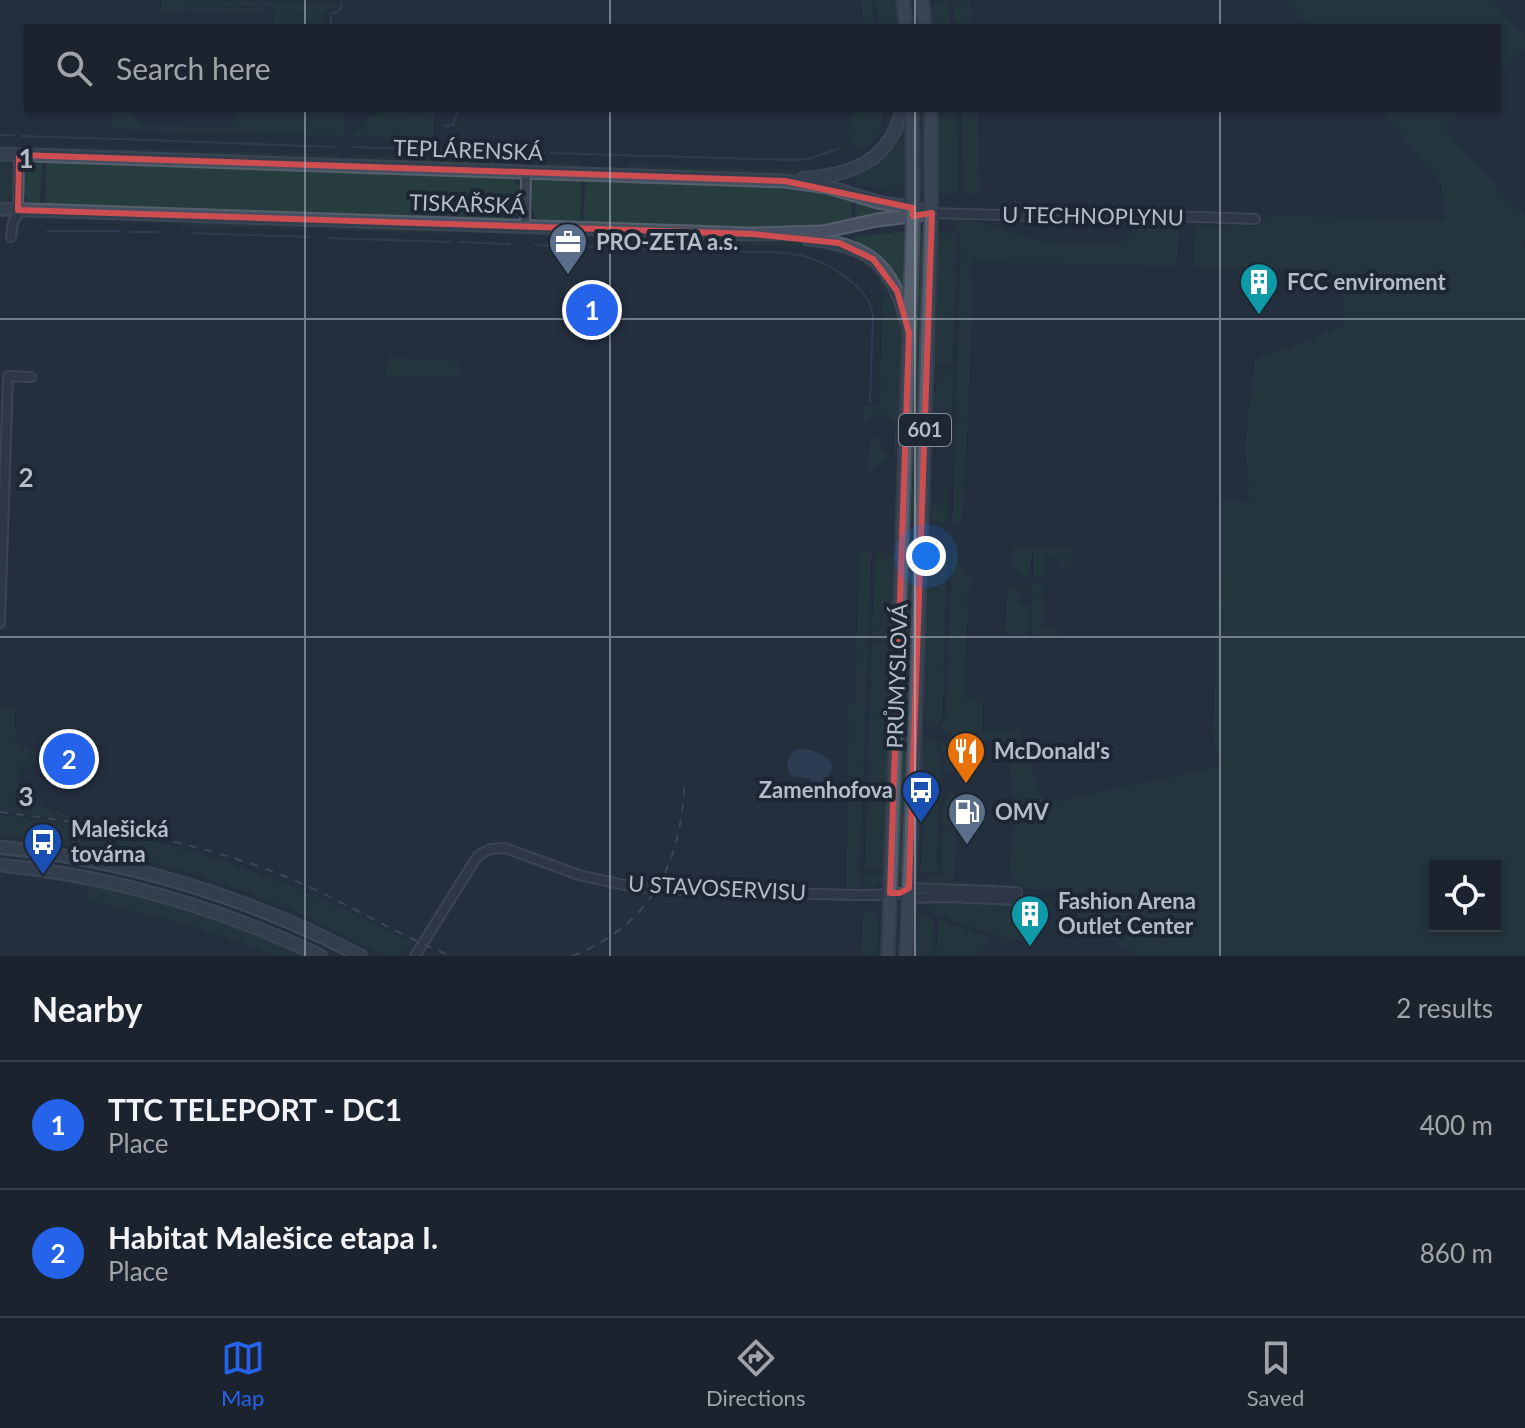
<!DOCTYPE html>
<meta charset="utf-8">
<style>
:root{--surface:#1b232e;--page:#242b36;--text:#f1f3f6;--muted:#a0a4aa;--line:#39404a;--accent:#2563eb}
body{margin:0;font-family:Lato,sans-serif;background:var(--page);color:var(--text)}
.controls{position:absolute;right:24px;bottom:24px;display:grid;overflow:hidden;border-radius:0px;box-shadow:0 2px 6px #0004}
.controls button{width:72px;height:72px;display:grid;place-items:center;padding:0;border:0;border-bottom:2px solid var(--line);background:var(--surface);color:var(--text);font:40px sans-serif}
.you{position:absolute;left:926px;top:556px;width:28px;height:28px;margin:-20px;border:6px solid #fff;border-radius:50%;background:#1a73e8;box-shadow:0 0 0 12px #1a73e833}
.badge{display:grid;place-items:center;width:52px;height:52px;border-radius:50%;background:var(--accent);color:#fff;font-size:26px;font-weight:700}
.pin{position:absolute;translate:-50% -50%;border:4px solid #fff;box-shadow:0 2px 8px #0006}
.list{margin:0;padding:0;list-style:none}
h2{display:flex;justify-content:space-between;align-items:center;height:104px;margin:0;padding:0 32px;font-size:34px}
h2 small{font-size:26px;font-weight:400;color:var(--muted)}
.list li{display:grid;grid-template-columns:52px 1fr auto;gap:24px;align-items:center;box-sizing:border-box;height:128px;padding:0 32px;border-top:2px solid var(--line)}
.list b{display:block;font-size:30px;white-space:nowrap}
.list p{margin:0;font-size:26px;white-space:nowrap;color:var(--muted)}
.list em{font-size:26px;font-style:normal;color:var(--muted)}
.icon{flex:none;width:44px;height:44px;fill:none;stroke:currentColor;stroke-width:2;stroke-linecap:round;stroke-linejoin:round}
.map{position:relative;flex:none;width:1525px;height:956px;overflow:hidden}
.search{position:absolute;background:var(--surface);box-shadow:0 2px 6px #0004;left:24px;right:24px;top:24px;height:88px;display:flex;align-items:center;gap:20px;box-sizing:border-box;padding:0 28px;border-radius:0px;color:var(--muted);font-size:30px}
.sheet{height:360px;background:var(--surface)}
nav{display:flex;justify-content:space-around;align-items:center;box-sizing:border-box;height:112px;border-top:2px solid var(--line);background:var(--surface);font-size:22px;color:var(--muted)}
nav a{display:grid;justify-items:center;gap:4px}
nav .on{color:var(--accent)}
.map>svg:first-child{display:block}
.green{fill:#263c3f;fill-rule:evenodd}
.water{fill:#394c67}
.lines{fill:none;stroke-linecap:round;stroke-linejoin:round}
.stream{stroke:#394c67;stroke-width:2}
.street-casing{stroke:#565f6c;stroke-width:12}
.secondary-casing{stroke:#565f6c;stroke-width:15}
.primary-casing{stroke:#414a57;stroke-width:16}
.street{stroke:#38414e;stroke-width:8}
.secondary{stroke:#465061;stroke-width:11}
.primary{stroke:#56606e;stroke-width:12}
.tram{stroke:#5a6575;stroke-width:2}
.rail{stroke:#5a6575;stroke-width:2;stroke-dasharray:8 8;stroke-linecap:butt}
.marked{fill:none;stroke:#ce4d50;stroke-width:6;stroke-linejoin:round}
.grid{fill:none;stroke:#b4bcc9;stroke-width:2;stroke-opacity:0.55}
.labels{text-anchor:middle;stroke-width:8;stroke-linejoin:round;paint-order:stroke}
.shield{fill:#1d2633;stroke:#878f9c;stroke-width:2}
.shield-label{font-size:20px;font-weight:bold;fill:#b4bcc9}
.street-label{font-size:22px;fill:#b4bcc9;stroke:#1d2633}
.poi-label{font-size:22px;font-weight:bold;fill:#b4bcc9;stroke:#1d2633;text-anchor:start}
.grid-label{font-size:26px;text-anchor:middle;font-weight:bold;fill:#b4bcc9;stroke:#1d2633;stroke-width:8;stroke-linejoin:round;paint-order:stroke}
</style>
<div class="map">
<svg width="1525" height="956" viewBox="0 0 1525 956">
<rect width="100%" height="100%" fill="#242f3e"/>
<!-- green -->
<path class="green" d="M 162,0 L 336,3 L 336,6 L 326,10 L 324,15 L 277,14 L 270,6 L 263,4 L 220,8 L 263,8 L 265,12 L 179,10 L 178,14 L 161,11 Z
M 861,0 L 872,0 L 875,26 L 864,26 Z
M 876,0 L 899,0 L 901,26 L 879,26 Z
M 1285,0 L 1491,0 L 1525,37 L 1525,46 L 1499,72 L 1499,26 L 1309,26 Z
M 948,1 L 951,26 L 929,26 C 929,10 931,2 948,1 Z
M 953,1 L 970,1 L 972,26 L 955,26 Z
M 274,13 L 277,15 L 324,17 L 324,23 L 321,25 L 275,25 L 273,22 Z
M 112,110 L 131,110 L 136,120 L 148,126 L 227,128 L 234,124 L 235,110 L 343,110 L 343,136 L 112,129 Z
M 381,110 L 412,110 L 412,115 L 416,116 L 417,110 L 434,110 L 434,140 L 351,136 L 352,131 L 357,129 L 364,129 L 364,121 Z
M 858,110 L 882,110 C 883,132 878,140 859,152 C 844,141 846,123 858,110 Z
M 917,110 L 927,110 L 928,193 L 917,193 Z
M 935,110 L 957,110 L 958,193 L 936,194 Z
M 962,110 L 978,110 L 979,195 L 963,192 Z
M 1381,110 L 1461,110 L 1448,122 L 1446,131 L 1525,218 L 1525,242 L 1521,246 L 1525,250 L 1525,956 L 1136,956 L 1117,941 L 1094,933 L 1079,920 L 1070,890 C 1050,889 1018,895 1010,873 L 1013,807 L 1009,750 L 1007,750 L 1005,746 L 1000,749 L 994,744 L 939,731 L 946,716 L 952,554 L 956,554 C 957,568 971,573 973,586 L 968,586 L 964,699 L 980,700 L 981,684 L 983,685 L 982,730 L 1019,731 L 1044,804 L 1220,766 L 1213,738 L 1221,501 L 1250,502 L 1245,447 L 1255,360 L 1343,326 L 1344,298 L 1310,269 L 1194,267 L 1195,226 L 1258,226 L 1268,215 L 1446,221 L 1441,184 ZM 1435,866 L 1495,866 L 1495,926 L 1435,926 Z
M 906,113 L 909,193 L 857,184 L 857,171 Z
M 46,146 L 340,155 L 331,161 L 46,152 Z
M 353,155 L 519,161 L 510,166 L 361,162 Z
M 0,158 L 10,164 C 16,178 16,198 0,205 Z
M 35,160 L 42,160 L 40,206 L 35,206 L 27,200 C 21,186 21,168 35,160 Z
M 46,160 L 510,176 C 523,185 523,203 516,216 L 506,221 L 45,207 Z
M 535,161 L 581,163 L 581,170 L 542,168 Z
M 846,164 L 842,170 L 775,176 L 651,172 L 625,167 L 625,165 L 801,170 L 833,168 Z
M 581,177 L 580,224 C 553,223 531,231 531,197 C 531,189 530,184 534,178 Z
M 585,178 C 674,181 765,177 852,197 L 851,222 L 836,226 L 767,230 L 584,224 Z
M 856,199 L 909,211 L 855,221 Z
M 950,217 C 983,218 1013,236 1046,242 C 1070,246 1097,244 1121,244 L 1141,222 L 1154,219 L 1168,220 L 1174,222 L 1179,231 L 1177,266 L 972,262 L 970,371 L 962,523 L 953,523 L 961,235 Z
M 184,221 L 292,224 L 304,230 L 178,226 Z
M 352,225 L 443,229 L 449,234 L 332,230 Z
M 908,231 L 906,299 L 855,244 L 855,237 Z
M 916,231 L 923,231 L 921,302 L 924,338 L 917,525 L 915,526 L 911,523 L 914,425 L 911,392 Z
M 935,232 L 956,233 L 957,235 L 953,366 L 934,365 L 931,353 Z
M 720,237 C 764,238 808,240 851,249 L 850,256 L 837,252 L 810,247 L 713,244 Z
M 855,252 C 913,287 903,355 900,413 C 899,428 901,449 893,461 L 891,460 L 894,454 L 895,424 C 887,408 869,414 863,426 L 864,407 L 878,406 L 880,404 L 883,294 C 878,277 870,266 855,259 Z
M 391,358 L 460,361 L 459,377 L 388,376 L 386,374 L 387,360 Z
M 937,369 L 953,369 L 951,432 C 944,432 940,426 933,426 L 934,394 L 936,393 Z
M 873,438 L 887,439 L 886,442 L 881,442 L 881,449 L 887,451 L 887,460 L 868,471 L 870,441 Z
M 948,483 L 948,524 C 941,524 933,524 930,516 L 931,486 L 932,504 L 943,505 L 944,485 L 948,485 Z
M 1013,547 L 1032,548 L 1029,576 L 1023,576 L 1012,563 Z
M 1034,548 L 1072,549 L 1071,570 L 1061,569 L 1061,559 L 1045,558 L 1044,576 L 1034,577 Z
M 860,551 L 871,553 L 859,889 L 846,889 L 849,703 L 855,703 Z
M 876,552 L 892,556 C 893,571 892,587 894,602 C 895,621 897,622 892,641 L 872,641 Z
M 940,553 L 947,553 L 942,716 L 935,730 L 927,723 L 924,711 L 929,556 L 936,556 Z
M 910,556 L 917,556 L 906,871 L 898,871 L 901,719 L 906,679 Z
M 1034,584 L 1044,585 L 1043,627 L 1059,628 L 1059,632 L 1052,636 L 1035,635 L 1031,632 L 1033,585 Z
M 1011,587 L 1019,588 L 1019,604 L 1029,605 L 1028,632 L 1026,635 L 1005,634 L 1007,591 Z
M 872,643 L 889,644 L 888,670 L 886,670 L 886,677 L 891,680 L 894,690 L 887,870 L 865,869 Z
M 0,706 L 14,707 L 15,738 L 21,746 L 36,751 L 34,767 L 21,767 L 15,798 L 70,815 L 69,821 L 0,810 Z
M 919,737 L 934,739 L 941,760 L 937,873 L 921,872 L 923,831 L 925,830 L 925,822 L 920,821 L 917,805 Z
M 938,740 L 961,745 L 964,749 L 957,749 L 956,772 L 945,772 L 945,760 Z
M 955,784 L 954,808 L 956,811 L 954,882 L 996,884 L 996,886 L 928,884 L 929,876 L 941,877 L 943,805 Z
M 0,815 C 105,826 216,853 313,895 C 346,910 379,926 412,943 L 402,956 L 384,956 L 332,929 L 289,909 L 241,890 L 190,873 L 134,858 L 92,849 L 0,836 Z
M 67,848 C 169,867 264,898 356,945 L 355,948 L 311,927 L 69,852 Z
M 865,874 L 883,874 L 884,880 L 880,884 L 874,887 L 874,891 L 864,890 Z
M 52,876 L 123,890 L 213,916 L 311,956 L 272,956 L 246,944 L 175,921 L 88,900 L 90,886 L 54,878 L 51,881 Z
M 927,902 L 1030,904 L 1040,909 C 1054,936 1021,936 1004,945 L 1000,939 L 994,935 L 929,911 Z
M 863,911 L 874,912 L 878,924 L 877,956 L 861,956 Z
M 918,914 L 924,914 L 934,919 L 932,956 L 916,956 Z
M 939,920 L 985,936 L 988,943 L 977,956 L 936,956 Z"/>
<!-- water -->
<path class="water" d="M 798,748 C 812,749 822,752 832,763 C 832,774 826,783 815,786 L 810,779 L 790,775 C 784,764 788,755 798,748 Z"/>
<g class="lines">
<!-- stream -->
<path class="stream" d="M 332,14 L 340,10 L 342,4
M 331,26 L 331,17
M 445,126 L 453,125 L 458,110
M 0,135 L 14,135
M 21,136 L 119,139
M 120,139 L 337,147
M 353,147 L 519,152
M 533,152 L 545,153
M 551,153 L 793,160 L 808,159 L 838,149
M 47,231 L 120,231
M 131,232 L 157,232
M 192,233 L 309,237
M 327,238 L 450,242
M 460,242 L 510,244
M 536,245 L 548,246
M 557,246 L 678,250
M 728,251 C 776,253 809,247 848,279 C 861,289 870,299 873,315 L 870,402"/>
<!-- street casing -->
<g class="street-casing">
<path id="street" d="M 932,213 L 1102,218 L 1145,215 L 1255,219
M 525,226 L 526,172
M 11,237 L 13,222 L 18,214 L 19,155
M 0,623 L 8,376 L 31,377
M 907,889 L 909,888 L 1017,892
M 415,956 L 475,860 L 479,855 L 490,849 L 505,848 L 579,875 L 629,886 L 656,889 L 854,895 L 876,895 L 890,893 L 900,893 L 908,898 L 948,897 L 1018,900"/>
</g>
<!-- secondary casing -->
<g class="secondary-casing">
<path id="secondary" d="M 0,154 L 785,181 L 828,187 L 878,202 L 909,207 L 932,213
M 802,179 C 851,174 888,164 902,110
M 0,209 L 752,234 L 822,232 L 877,220 L 919,215
M 808,239 C 869,245 892,263 907,323
M 0,847 C 126,860 249,897 361,956
M 0,865 C 111,876 220,908 321,956"/>
</g>
<!-- primary casing -->
<g class="primary-casing">
<path id="primary" d="M 903,0 L 906,26
M 922,0 L 925,26
M 888,956 L 913,216 L 912,110
M 906,956 L 916,704 L 931,230 L 931,110"/>
</g>
<!-- street -->
<use href="#street" class="street"/>
<!-- secondary -->
<use href="#secondary" class="secondary"/>
<!-- primary -->
<use href="#primary" class="primary"/>
<!-- tram -->
<path class="tram" d="M 0,854 C 121,866 238,901 346,956"/>
<!-- rail -->
<path class="rail" d="M 0,812 C 92,824 187,839 274,872 C 335,895 390,932 451,956
M 572,956 C 648,927 681,866 684,787"/>
</g>
<!-- marked area -->
<path d="M0 0H1525V956H0ZM 19,155 L 785,181 L 913,208 L 913,216 L 932,213 L 909,888 L 900,893 L 890,893 L 909,333 L 897,291 L 873,259 L 839,243 L 752,234 L 18,210 Z" fill="#242f3e" fill-opacity=".55" fill-rule="evenodd"/>
<path class="marked" d="M 19,155 L 785,181 L 913,208 L 913,216 L 932,213 L 909,888 L 900,893 L 890,893 L 909,333 L 897,291 L 873,259 L 839,243 L 752,234 L 18,210 Z"/>
<!-- grid -->
<path class="grid" d="M 305,0 L 305,26M 610,0 L 610,26M 915,0 L 915,26M 1220,0 L 1220,26M 305,110 L 305,956M 610,110 L 610,956M 915,110 L 915,956M 1220,110 L 1220,956M 0,319 L 1525,319M 0,637 L 1525,637"/>
<!-- icons -->
<defs>
<g id="office-pin" transform="scale(2)"><path d="M0 17L-7.5 6A9.5 9.5 0 1 1 7.5 6Z" fill="#5c6f8a" stroke="#1d2633"/><path d="M-6-3h4V-5.5h4V-3h4V5H-6ZM-1-4.5V-3h2v-1.5ZM-6 0V1H6V0Z" fill="#fff"/></g>
<g id="building-pin" transform="scale(2)"><path d="M0 17L-7.5 6A9.5 9.5 0 1 1 7.5 6Z" fill="#0f9aa8" stroke="#1d2633"/><path d="M-4-6H4V6H1V3H-1V6H-4ZM-2.5-4.3h1.7v1.8h-1.7ZM.8-4.3h1.7v1.8H.8ZM-2.5-1h1.7V.8h-1.7ZM.8-1h1.7V.8H.8Z" fill="#fff"/></g>
<g id="restaurant-pin" transform="scale(2)"><path d="M0 17L-7.5 6A9.5 9.5 0 1 1 7.5 6Z" fill="#e8710a" stroke="#1d2633"/><path d="M-5-6h1v4h1v-4h1v4h1v-4h1v5L-1.5 .5V6h-2V.5L-5-1ZM5-6V6H3V1.5H1.5Q1.5-4 5-6Z" fill="#fff"/></g>
<g id="bus-pin" transform="scale(2)"><path d="M0 17L-7.5 6A9.5 9.5 0 1 1 7.5 6Z" fill="#1a4fb4" stroke="#1d2633"/><path d="M-5-6H5V4H4V6H2V4H-2V6H-4V4H-5ZM-3.5-4V0h7V-4ZM-3.5 1.2v1.5H-2V1.2ZM2 1.2v1.5H3.5V1.2Z" fill="#fff"/></g>
<g id="fuel-pin" transform="scale(2)"><path d="M0 17L-7.5 6A9.5 9.5 0 1 1 7.5 6Z" fill="#5c6f8a" stroke="#1d2633"/><path d="M-5.5-6h7V0h2V4h1.3V-2.5L3-4.5l.8-.8L6-3V5H2.5V1h-1V6h-7ZM-4.2-4.7v3.2H.2V-4.7Z" fill="#fff"/></g>
</defs>
<g fill-rule="evenodd">
<use href="#office-pin" x="568" y="242"/>
<use href="#building-pin" x="1259" y="282"/>
<use href="#restaurant-pin" x="966" y="751"/>
<use href="#bus-pin" x="921" y="790"/>
<use href="#fuel-pin" x="967" y="812"/>
<use href="#bus-pin" x="43" y="842"/>
<use href="#building-pin" x="1030" y="914"/>
</g>
<g class="labels">
<!-- shield labels -->
<rect class="shield" x="899" y="414" width="52" height="32" rx="6"/>
<g class="shield-label">
<text x="925" y="437">601</text>
</g>
<!-- street labels -->
<g class="street-label">
<text transform="translate(468 150) rotate(2)" y="8">TEPLÁRENSKÁ</text>
<text transform="translate(467 204) rotate(2)" y="8">TISKAŘSKÁ</text>
<text transform="translate(1093 216) rotate(1)" y="8">U TECHNOPLYNU</text>
<text transform="translate(897 676) rotate(-88)" y="8">PRŮMYSLOVÁ</text>
<text transform="translate(717 888) rotate(3)" y="8">U STAVOSERVISU</text>
</g>
<!-- poi labels -->
<g class="poi-label">
<text x="596" y="250">PRO-ZETA a.s.</text>
<text x="1287" y="290">FCC enviroment</text>
<text x="994" y="759">McDonald's</text>
<text x="893" y="798" text-anchor="end">Zamenhofova</text>
<text x="995" y="820">OMV</text>
<text x="71" y="837">Malešická<tspan x="71" dy="25">továrna</tspan></text>
<text x="1058" y="909">Fashion Arena<tspan x="1058" dy="25">Outlet Center</tspan></text>
</g>
</g>
<g class="grid-label">
<text x="26" y="168">1</text>
<text x="26" y="487">2</text>
<text x="26" y="806">3</text>
</g>
</svg>
<div class="controls">
<button><svg class="icon" aria-label="locate" viewBox="0 0 24 24"><circle cx="12" cy="12" r="6"/><path d="M12 2v4M12 18v4M2 12h4M18 12h4"/></svg></button>
</div>
<div class="you"></div>
<div class="pin badge" style="left:592px;top:310px">1</div>
<div class="pin badge" style="left:69px;top:759px">2</div>
<div class="search"><svg class="icon" aria-label="search" viewBox="0 0 24 24"><circle cx="10" cy="10" r="6"/><path d="M15 15l6 6"/></svg>Search here</div>
</div>
<section class="sheet">
<h2>Nearby<small>2 results</small></h2>
<ul class="list">
<li><span class="badge">1</span><div><b>TTC TELEPORT - DC1</b><p>Place</p></div><em>400 m</em></li>
<li><span class="badge">2</span><div><b>Habitat Malešice etapa I.</b><p>Place</p></div><em>860 m</em></li>
</ul>
</section>
<nav>
<a class="on"><svg class="icon" aria-label="map" viewBox="0 0 24 24"><path d="M3 6l6-2 6 2 6-2v14l-6 2-6-2-6 2zM9 4v14M15 6v14"/></svg>Map</a>
<a><svg class="icon" aria-label="directions" viewBox="0 0 24 24"><path d="M12 3l9 9-9 9-9-9zM9 14v-3h6M13 9l2 2-2 2"/></svg>Directions</a>
<a><svg class="icon" aria-label="saved" viewBox="0 0 24 24"><path d="M7 4h10v16l-5-4-5 4z"/></svg>Saved</a>
</nav>
